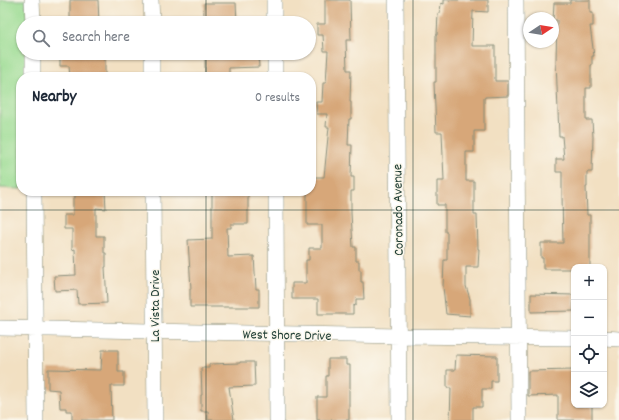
<!DOCTYPE html>
<meta charset="utf-8">
<style>
:root{--surface:#fff;--page:#f6f6f7;--text:#1f2937;--muted:#747a83;--line:#e0e1e3}
body{margin:0;font-family:Dekko,sans-serif;background:var(--page);color:var(--text)}
.controls{position:absolute;right:12px;bottom:12px;display:grid;overflow:hidden;border-radius:8px;box-shadow:0 1px 3px #0004}
.controls button{width:36px;height:36px;display:grid;place-items:center;padding:0;border:0;border-bottom:1px solid var(--line);background:var(--surface);color:var(--text);font:20px sans-serif}
.compass{position:absolute;left:523px;top:12px;width:36px;height:36px;border-radius:50%;background:var(--surface);box-shadow:0 1px 3px #0004;rotate:78deg}
.list{margin:0;padding:0;list-style:none}
h2{display:flex;justify-content:space-between;align-items:center;height:52px;margin:0;padding:0 16px;font-size:17px}
h2 small{font-size:13px;font-weight:400;color:var(--muted)}
.icon{flex:none;width:22px;height:22px;fill:none;stroke:currentColor;stroke-width:2;stroke-linecap:round;stroke-linejoin:round}
.map{position:relative;flex:none;width:619px;height:420px;overflow:hidden}
.search{position:absolute;background:var(--surface);box-shadow:0 1px 3px #0004;left:16px;top:16px;width:300px;height:44px;display:flex;align-items:center;gap:10px;box-sizing:border-box;padding:0 14px;border-radius:22px;color:var(--muted);font-size:15px}
.panel{position:absolute;background:var(--surface);box-shadow:0 1px 3px #0004;left:16px;top:72px;width:300px;height:124px;border-radius:16px}
.map>svg:first-child{display:block}
.green{fill:#9adb92;stroke:#5c8c63}
.building{fill:#d7a779}
.lines{fill:none;stroke-linecap:round;stroke-linejoin:round}
.minor-casing{stroke:#888e7b;stroke-width:16}
.minor{stroke:#fff;stroke-width:15}
.grid{fill:none;stroke:#1f3d34;stroke-width:1;stroke-opacity:0.55}
.labels{text-anchor:middle;stroke-width:3;stroke-linejoin:round;paint-order:stroke}
.street-label{font-size:14px;fill:#1f3d34;stroke:#fbf7ec}
</style>
<div class="map">
<svg width="619" height="420" viewBox="0 0 619 420">
<rect width="100%" height="100%" fill="#fbf7ec"/>
<filter id="ink" filterUnits="userSpaceOnUse"><feTurbulence type="fractalNoise" baseFrequency=".025" numOctaves="2"/><feDisplacementMap in="SourceGraphic" scale="8" xChannelSelector="R" yChannelSelector="G"/><feConvolveMatrix kernelMatrix="1 2 1 2 8 2 1 2 1" color-interpolation-filters="sRGB"/></filter>
<filter id="wash" filterUnits="userSpaceOnUse"><feTurbulence type="fractalNoise" baseFrequency=".012" numOctaves="4" result="noise"/><feDisplacementMap in="SourceGraphic" scale="16" xChannelSelector="R" yChannelSelector="G"/><feGaussianBlur stdDeviation="0.9" result="paint"/><feColorMatrix in="noise" values="0 0 0 0 0 0 0 0 0 0 0 0 0 0 0 0 0 1.4 0 .05"/><feComposite in="paint" operator="in"/></filter>
<g filter="url(#wash)">
<rect width="100%" height="100%" fill="#f2e0c2"/>
<!-- green -->
<path class="green" d="M 0,0 L 26,0 L 27,23 L 23,23 L 23,53 L 27,53 L 27,77 L 21,77 L 21,189 L 0,188 Z"/>
<g id="blocks">
<!-- building -->
<path class="building" d="M 70,0 L 98,0 L 99,23 L 70,23 Z
M 325,0 L 350,0 L 351,40 L 346,40 L 347,70 L 351,70 L 350,102 L 351,102 L 351,119 L 349,119 L 348,145 L 352,145 L 351,177 L 354,177 L 354,191 L 351,191 L 351,213 L 353,247 L 356,247 L 356,261 L 359,261 L 359,270 L 361,270 L 361,282 L 363,282 L 364,299 L 356,299 L 356,305 L 353,306 L 353,314 L 318,314 L 318,299 L 292,299 L 292,283 L 306,283 L 306,260 L 309,260 L 309,248 L 322,248 L 322,225 L 307,225 L 307,191 L 311,191 L 311,177 L 324,177 L 329,127 L 326,127 L 327,114 L 317,114 L 316,102 L 322,102 L 323,83 L 326,83 L 328,51 L 324,51 L 323,35 L 317,35 L 317,24 L 325,24 Z
M 444,0 L 488,0 L 488,12 L 473,11 L 472,46 L 495,46 L 495,81 L 508,81 L 508,96 L 485,97 L 485,98 L 484,98 L 484,131 L 474,131 L 474,152 L 466,152 L 466,181 L 474,181 L 474,215 L 477,215 L 478,249 L 479,249 L 478,267 L 466,267 L 466,286 L 470,299 L 470,316 L 446,314 L 443,287 L 444,260 L 447,260 L 447,232 L 445,232 L 445,205 L 437,205 L 437,181 L 444,181 L 442,132 L 436,132 L 434,82 L 436,82 L 436,35 L 437,35 L 438,13 L 440,13 L 441,3 L 444,4 Z
M 570,0 L 590,0 L 590,13 L 593,13 L 593,26 L 590,26 L 594,56 L 592,56 L 592,65 L 591,65 L 591,88 L 586,88 L 586,120 L 592,120 L 593,137 L 592,172 L 587,172 L 587,187 L 586,187 L 587,215 L 590,215 L 590,267 L 574,267 L 574,269 L 543,269 L 543,258 L 541,258 L 541,243 L 563,243 L 562,195 L 562,172 L 556,172 L 556,159 L 564,159 L 562,136 L 559,136 L 556,61 L 557,20 L 553,20 L 554,3 L 570,3 Z
M 204,3 L 236,3 L 237,23 L 204,23 Z
M 60,53 L 91,53 L 91,55 L 105,55 L 105,77 L 70,77 L 69,66 L 60,66 Z
M 205,53 L 258,53 L 259,67 L 229,68 L 229,77 L 205,77 Z
M 75,191 L 105,191 L 106,209 L 96,208 L 96,236 L 104,236 L 104,253 L 106,253 L 106,267 L 105,267 L 107,303 L 78,304 L 77,290 L 55,291 L 54,276 L 76,275 L 75,249 L 72,250 L 72,229 L 64,229 L 64,215 L 73,215 L 73,198 L 75,198 Z
M 212,191 L 248,191 L 248,224 L 231,224 L 231,228 L 227,228 L 228,257 L 254,256 L 256,289 L 259,289 L 259,307 L 190,307 L 190,289 L 191,289 L 188,240 L 212,239 Z
M 531,294 L 574,295 L 574,311 L 531,312 Z
M 102,350 L 118,350 L 118,372 L 124,372 L 124,386 L 111,386 L 112,420 L 72,420 L 72,411 L 66,411 L 66,408 L 60,408 L 59,390 L 48,389 L 48,369 L 101,370 Z
M 456,355 L 497,356 L 497,381 L 491,381 L 491,389 L 482,389 L 482,407 L 473,407 L 473,420 L 450,420 L 451,388 L 447,388 L 447,370 L 455,370 Z
M 328,359 L 346,359 L 346,365 L 350,365 L 350,389 L 349,389 L 349,420 L 317,420 L 317,397 L 326,397 L 326,376 L 328,376 Z
M 240,362 L 254,362 L 255,386 L 229,387 L 234,420 L 208,420 L 208,411 L 201,411 L 201,395 L 202,395 L 201,368 L 209,368 L 209,364 L 240,363 Z
M 574,370 L 574,406 L 592,406 L 592,420 L 558,420 L 558,395 L 528,396 L 528,371 Z"/>
</g>
</g>
<g filter="url(#ink)">
<use href="#blocks" fill-opacity="0" stroke="#888e7b" stroke-width="1"/>
<g class="lines">
<!-- minor casing -->
<g class="minor-casing">
<path id="minor" d="M 32,0 L 33,23
M 151,0 L 152,23
M 274,0 L 274,23
M 396,0 L 399,420
M 516,0 L 519,420
M 33,53 L 33,77
M 152,53 L 152,77
M 275,53 L 275,77
M 34,191 L 36,420
M 153,191 L 155,420
M 276,191 L 277,420
M 0,328 L 399,336 L 574,338
M 604,338 L 619,339"/>
</g>
<!-- minor -->
<use href="#minor" class="minor"/>
</g>
</g>
<!-- grid -->
<path class="grid" d="M 206,0 L 206,23M 413,0 L 413,420M 206,53 L 206,77M 206,191 L 206,420M 0,210 L 619,210"/>
<g class="labels">
<!-- street labels -->
<g class="street-label">
<text transform="translate(397 210) rotate(-91)" y="5">Coronado Avenue</text>
<text transform="translate(154 306) rotate(-90)" y="5">La Vista Drive</text>
<text transform="translate(287 334) rotate(1)" y="5">West Shore Drive</text>
</g>
</g>
</svg>
<div class="controls">
<button>+</button>
<button>−</button>
<button><svg class="icon" aria-label="locate" viewBox="0 0 24 24"><circle cx="12" cy="12" r="6"/><path d="M12 2v4M12 18v4M2 12h4M18 12h4"/></svg></button>
<button><svg class="icon" aria-label="layers" viewBox="0 0 24 24"><path d="M12 4l9 5-9 5-9-5zM3 14l9 5 9-5"/></svg></button>
</div>
<svg class="compass" viewBox="-18 -18 36 36"><path d="M0-13l5 13h-10z" fill="#e53935"/><path d="M0 13l5-13h-10z" fill="#747a83"/></svg>
<div class="search"><svg class="icon" aria-label="search" viewBox="0 0 24 24"><circle cx="10" cy="10" r="6"/><path d="M15 15l6 6"/></svg>Search here</div>
<section class="panel">
<h2>Nearby<small>0 results</small></h2>
<ul class="list">
</ul>
</section>
</div>
